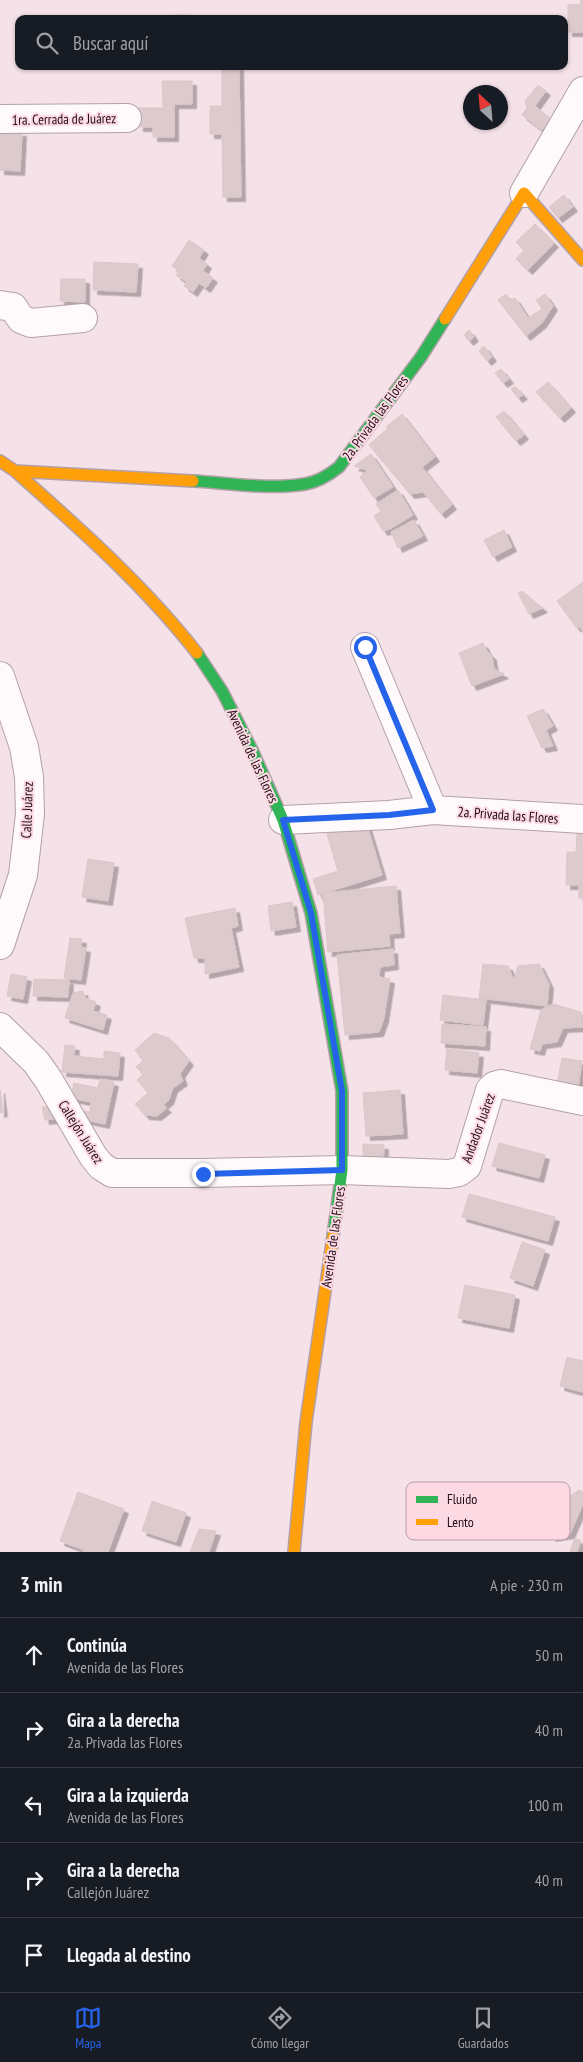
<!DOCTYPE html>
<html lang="es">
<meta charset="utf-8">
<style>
:root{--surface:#171b24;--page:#20242c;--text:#f1f3f6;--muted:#9ea1a6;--line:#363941;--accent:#2563eb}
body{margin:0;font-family:"PT Sans Narrow",sans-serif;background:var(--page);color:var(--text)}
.compass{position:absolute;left:463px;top:85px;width:45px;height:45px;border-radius:50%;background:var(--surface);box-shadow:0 1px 4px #0004;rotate:334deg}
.stop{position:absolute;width:15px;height:15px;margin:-11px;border:4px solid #2563eb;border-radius:50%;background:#fff}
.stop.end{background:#2563eb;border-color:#fff;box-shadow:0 1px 5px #0008}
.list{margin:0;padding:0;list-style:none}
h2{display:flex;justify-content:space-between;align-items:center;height:65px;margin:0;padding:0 20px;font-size:21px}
h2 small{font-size:16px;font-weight:400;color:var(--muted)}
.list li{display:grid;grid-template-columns:32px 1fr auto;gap:15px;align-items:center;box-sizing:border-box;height:75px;padding:0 20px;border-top:1px solid var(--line)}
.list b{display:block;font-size:19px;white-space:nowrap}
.list p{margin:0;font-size:16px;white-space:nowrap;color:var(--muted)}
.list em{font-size:16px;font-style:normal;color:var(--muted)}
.icon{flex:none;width:28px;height:28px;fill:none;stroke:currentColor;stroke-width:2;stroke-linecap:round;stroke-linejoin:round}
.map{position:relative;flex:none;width:583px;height:1552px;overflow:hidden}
.search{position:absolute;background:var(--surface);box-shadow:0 1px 4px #0004;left:15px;right:15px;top:15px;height:55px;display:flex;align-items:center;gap:12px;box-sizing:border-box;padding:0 18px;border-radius:10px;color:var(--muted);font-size:19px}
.sheet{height:440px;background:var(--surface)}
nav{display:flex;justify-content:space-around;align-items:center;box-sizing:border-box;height:70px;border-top:1px solid var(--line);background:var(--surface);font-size:14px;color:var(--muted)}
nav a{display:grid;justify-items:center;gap:2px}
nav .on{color:var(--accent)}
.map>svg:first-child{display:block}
.building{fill:#ddcacd;stroke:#dbc6ca;filter:url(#shadow)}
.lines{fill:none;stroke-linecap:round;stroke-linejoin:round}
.street-casing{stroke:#b4a1a8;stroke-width:30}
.fast-casing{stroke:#b4a1a8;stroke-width:14}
.slow-casing{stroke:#b4a1a8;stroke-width:14}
.street{stroke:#fefafc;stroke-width:28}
.fast{stroke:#30b455;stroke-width:11}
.slow{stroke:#ff9f0a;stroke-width:11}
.route{stroke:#2563eb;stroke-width:6}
.labels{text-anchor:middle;stroke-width:4;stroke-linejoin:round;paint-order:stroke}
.street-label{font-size:14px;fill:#210d15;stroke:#fdd9e4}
.key{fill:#fdd9e4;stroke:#bb9ca6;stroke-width:1}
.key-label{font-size:14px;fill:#210d15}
</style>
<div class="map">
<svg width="583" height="1552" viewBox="0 0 583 1552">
<defs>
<filter id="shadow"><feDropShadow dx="4.5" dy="4.5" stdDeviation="0" flood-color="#0004"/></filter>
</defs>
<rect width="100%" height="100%" fill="#f5e1e8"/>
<!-- building -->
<path class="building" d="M 580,0 L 583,0 L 583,32 L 568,32 L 568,5 L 582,4 Z
M 174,15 L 190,15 L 190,19 L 174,19 Z
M 222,66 L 239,66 L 241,197 L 223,197 L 222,134 L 210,134 L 210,106 L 222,106 Z
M 162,81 L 192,81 L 192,104 L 174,104 L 174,137 L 153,137 L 153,127 L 139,127 L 139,108 L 163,108 Z
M 538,85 L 546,91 L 535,106 L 551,119 L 542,130 L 522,115 L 527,108 L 525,101 Z
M 0,131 L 22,132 L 20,171 L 0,170 Z
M 564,195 L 573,207 L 558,218 L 549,207 Z
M 535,224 L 554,243 L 528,270 L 516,259 L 524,250 L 516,242 Z
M 189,240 L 204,250 L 199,258 L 207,264 L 203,271 L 213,278 L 206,288 L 199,283 L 193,292 L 184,286 L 187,282 L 176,275 L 179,270 L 172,266 Z
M 94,262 L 138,264 L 136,292 L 93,290 Z
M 61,279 L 85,279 L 85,302 L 60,301 Z
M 506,294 L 510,300 L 515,298 L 528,318 L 542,309 L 536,300 L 545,294 L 553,306 L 542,323 L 526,336 L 498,300 Z
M 469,330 L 474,337 L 469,341 L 464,335 Z
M 484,346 L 492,357 L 487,361 L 479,351 Z
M 501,369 L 509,379 L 503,383 L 495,373 Z
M 548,382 L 571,408 L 560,418 L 536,392 Z
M 515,386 L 523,395 L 518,398 L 511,389 Z
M 504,411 L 524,435 L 516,441 L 496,417 Z
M 402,414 L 435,457 L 422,467 L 452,505 L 441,514 L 423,492 L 410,494 L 369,445 L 387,429 L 387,426 Z
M 371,454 L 393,487 L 374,498 L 360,477 L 367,470 L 354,466 Z
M 398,490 L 413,515 L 390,529 L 383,531 L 374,516 L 381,511 L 376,504 Z
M 414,520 L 423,536 L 398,548 L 391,532 Z
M 504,530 L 512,547 L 493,557 L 484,540 Z
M 583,582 L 583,632 L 580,627 L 576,627 L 557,601 Z
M 522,591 L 529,597 L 543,608 L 529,614 L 518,593 Z
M 483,643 L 487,651 L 492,656 L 494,669 L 504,674 L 472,686 L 459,653 Z
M 543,709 L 553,726 L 546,730 L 553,746 L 542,748 L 527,716 Z
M 366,822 L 382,875 L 318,895 L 313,879 L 338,871 L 327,834 Z
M 577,833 L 583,833 L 583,898 L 579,898 L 579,885 L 566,885 L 567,852 L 576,852 Z
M 88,859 L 114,863 L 108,901 L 82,897 Z
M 396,886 L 400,933 L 389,934 L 390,946 L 328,952 L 323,893 Z
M 292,902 L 296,927 L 271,931 L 268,906 Z
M 235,908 L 238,926 L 231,928 L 239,967 L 205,974 L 205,958 L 194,958 L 185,918 Z
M 70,938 L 82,939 L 81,947 L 86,948 L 81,980 L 64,978 Z
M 393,949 L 394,965 L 380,967 L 379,977 L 390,979 L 384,1018 L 379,1032 L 345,1035 L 337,955 Z
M 483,964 L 508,966 L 514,981 L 518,966 L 539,964 L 549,984 L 547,1006 L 479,998 Z
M 11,974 L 27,977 L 23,999 L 7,996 Z
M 34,979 L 69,980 L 68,997 L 33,996 Z
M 83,991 L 85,998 L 96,1002 L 93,1011 L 107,1015 L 103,1030 L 65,1018 L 73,993 Z
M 443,995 L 486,1000 L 483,1025 L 440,1020 Z
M 553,1004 L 581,1012 L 583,1027 L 563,1028 L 557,1042 L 542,1044 L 540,1051 L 530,1049 L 541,1010 Z
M 442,1024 L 486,1027 L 485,1046 L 441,1043 Z
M 154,1033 L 169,1038 L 189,1061 L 180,1074 L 183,1081 L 173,1088 L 169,1100 L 163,1105 L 167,1108 L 157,1116 L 145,1115 L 135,1104 L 148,1093 L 137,1080 L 143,1074 L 136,1067 L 143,1061 L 135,1050 Z
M 65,1045 L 75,1046 L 74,1056 L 104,1059 L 104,1051 L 120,1053 L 118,1076 L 62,1072 Z
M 447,1049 L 479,1053 L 477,1073 L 445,1070 Z
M 562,1058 L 582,1061 L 578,1087 L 557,1084 Z
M 100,1079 L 114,1082 L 105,1124 L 77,1118 L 79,1110 L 90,1112 L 91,1102 L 71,1098 L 74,1083 L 98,1088 Z
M 0,1089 L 3,1112 L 0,1113 Z
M 400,1090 L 403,1134 L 366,1136 L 363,1093 Z
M 52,1105 L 54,1119 L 45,1120 L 42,1107 Z
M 499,1143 L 545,1155 L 539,1178 L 492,1166 Z
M 363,1144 L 384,1145 L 383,1168 L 363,1167 Z
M 469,1194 L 555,1217 L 548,1241 L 462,1217 Z
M 522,1242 L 545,1250 L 533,1286 L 510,1278 Z
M 465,1285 L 515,1295 L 509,1328 L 458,1318 Z
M 567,1357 L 583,1361 L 582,1392 L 560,1386 Z
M 579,1490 L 583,1492 L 583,1504 L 570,1534 L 551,1537 L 569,1497 Z
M 78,1492 L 124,1509 L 108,1552 L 83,1552 L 84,1550 L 60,1541 Z
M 152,1501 L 186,1513 L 176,1542 L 142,1531 Z
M 199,1529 L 216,1531 L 209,1552 L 190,1552 Z
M 575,1538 L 581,1541 L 577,1552 L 572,1552 L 570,1551 Z"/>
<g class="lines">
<!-- street casing -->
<g class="street-casing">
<path id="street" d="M 0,119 L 127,118
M 524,193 L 583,91
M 0,305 L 13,307 L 21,319 L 31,323 L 83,318
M 365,647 L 433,810
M 0,676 L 24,747 L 29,777 L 30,814 L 23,875 L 0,945
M 283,820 L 389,815 L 433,810 L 583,819
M 0,1027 L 36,1062 L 48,1079 L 93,1156 L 101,1166 L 112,1173 L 203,1173 L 342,1170 L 449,1174 L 459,1172 L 467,1166 L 490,1090 L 494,1086 L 501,1084 L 583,1101"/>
</g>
<!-- fast casing -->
<g class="fast-casing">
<path id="fast" d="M 193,481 C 230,483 269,490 305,484 C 318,482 329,475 339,467 L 421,357 L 445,319
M 197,653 L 222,691 L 253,752 L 283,820 L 311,913 L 342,1091 L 342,1170 L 333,1236"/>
</g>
<!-- slow casing -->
<g class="slow-casing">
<path id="slow" d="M 445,319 L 524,193 L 583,260
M 0,461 L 15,471 C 79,528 144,585 197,653
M 15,471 L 193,481
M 294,1552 L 306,1422 L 333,1236"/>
</g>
<!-- street -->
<use href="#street" class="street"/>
<!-- fast -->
<use href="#fast" class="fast"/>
<!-- slow -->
<use href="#slow" class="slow"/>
</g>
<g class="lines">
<!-- route -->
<path class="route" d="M 203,1174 L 342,1170 L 342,1091 L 311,913 L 283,820 L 389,815 L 433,810 L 365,647"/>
</g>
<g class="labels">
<!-- street labels -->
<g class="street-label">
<text transform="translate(64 119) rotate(-1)" y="5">1ra. Cerrada de Juárez</text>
<text transform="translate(375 418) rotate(-54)" y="5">2a. Privada las Flores</text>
<text transform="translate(253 756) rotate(65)" y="5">Avenida de las Flores</text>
<text transform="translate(27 810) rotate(-88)" y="5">Calle Juárez</text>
<text transform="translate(508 815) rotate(4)" y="5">2a. Privada las Flores</text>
<text transform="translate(478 1128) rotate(-70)" y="5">Andador Juárez</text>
<text transform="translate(81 1132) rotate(58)" y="5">Callejón Juárez</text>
<text transform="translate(333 1237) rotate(-82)" y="5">Avenida de las Flores</text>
</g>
</g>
<!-- legend -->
<rect x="406" y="1482" width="164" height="58" rx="8" class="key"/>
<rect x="416" y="1496" width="22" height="7" fill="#30b455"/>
<rect x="416" y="1519" width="22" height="6" fill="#ff9f0a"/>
<g class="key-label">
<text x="447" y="1504">Fluido</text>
<text x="447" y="1527">Lento</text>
</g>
</svg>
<svg class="compass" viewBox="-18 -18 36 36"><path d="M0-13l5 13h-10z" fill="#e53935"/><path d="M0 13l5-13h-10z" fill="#9ea1a6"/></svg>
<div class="stop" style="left:365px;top:647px"></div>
<div class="stop end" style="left:203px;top:1174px"></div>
<div class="search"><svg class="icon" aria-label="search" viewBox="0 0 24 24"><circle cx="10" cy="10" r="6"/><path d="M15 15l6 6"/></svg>Buscar aquí</div>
</div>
<section class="sheet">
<h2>3 min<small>A pie · 230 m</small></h2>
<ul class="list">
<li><svg class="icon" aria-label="ahead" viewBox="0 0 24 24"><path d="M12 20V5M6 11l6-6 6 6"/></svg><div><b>Continúa</b><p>Avenida de las Flores</p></div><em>50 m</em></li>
<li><svg class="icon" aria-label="right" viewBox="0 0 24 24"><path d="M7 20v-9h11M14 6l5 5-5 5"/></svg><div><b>Gira a la derecha</b><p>2a. Privada las Flores</p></div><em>40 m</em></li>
<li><svg class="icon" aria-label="left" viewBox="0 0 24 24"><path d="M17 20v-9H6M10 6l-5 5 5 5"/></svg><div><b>Gira a la izquierda</b><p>Avenida de las Flores</p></div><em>100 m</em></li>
<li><svg class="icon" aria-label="right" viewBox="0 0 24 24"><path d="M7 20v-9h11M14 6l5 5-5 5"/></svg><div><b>Gira a la derecha</b><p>Callejón Juárez</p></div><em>40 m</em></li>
<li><svg class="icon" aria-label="arrive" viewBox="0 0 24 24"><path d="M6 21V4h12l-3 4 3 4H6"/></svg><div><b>Llegada al destino</b></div></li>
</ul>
</section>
<nav>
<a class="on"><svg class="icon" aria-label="map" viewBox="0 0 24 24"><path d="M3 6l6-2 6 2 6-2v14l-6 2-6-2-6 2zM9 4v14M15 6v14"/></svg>Mapa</a>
<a><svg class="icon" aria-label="directions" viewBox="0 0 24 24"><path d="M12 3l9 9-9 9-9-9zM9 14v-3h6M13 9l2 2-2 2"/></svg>Cómo llegar</a>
<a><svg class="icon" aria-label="saved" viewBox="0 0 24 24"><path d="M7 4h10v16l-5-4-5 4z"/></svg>Guardados</a>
</nav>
